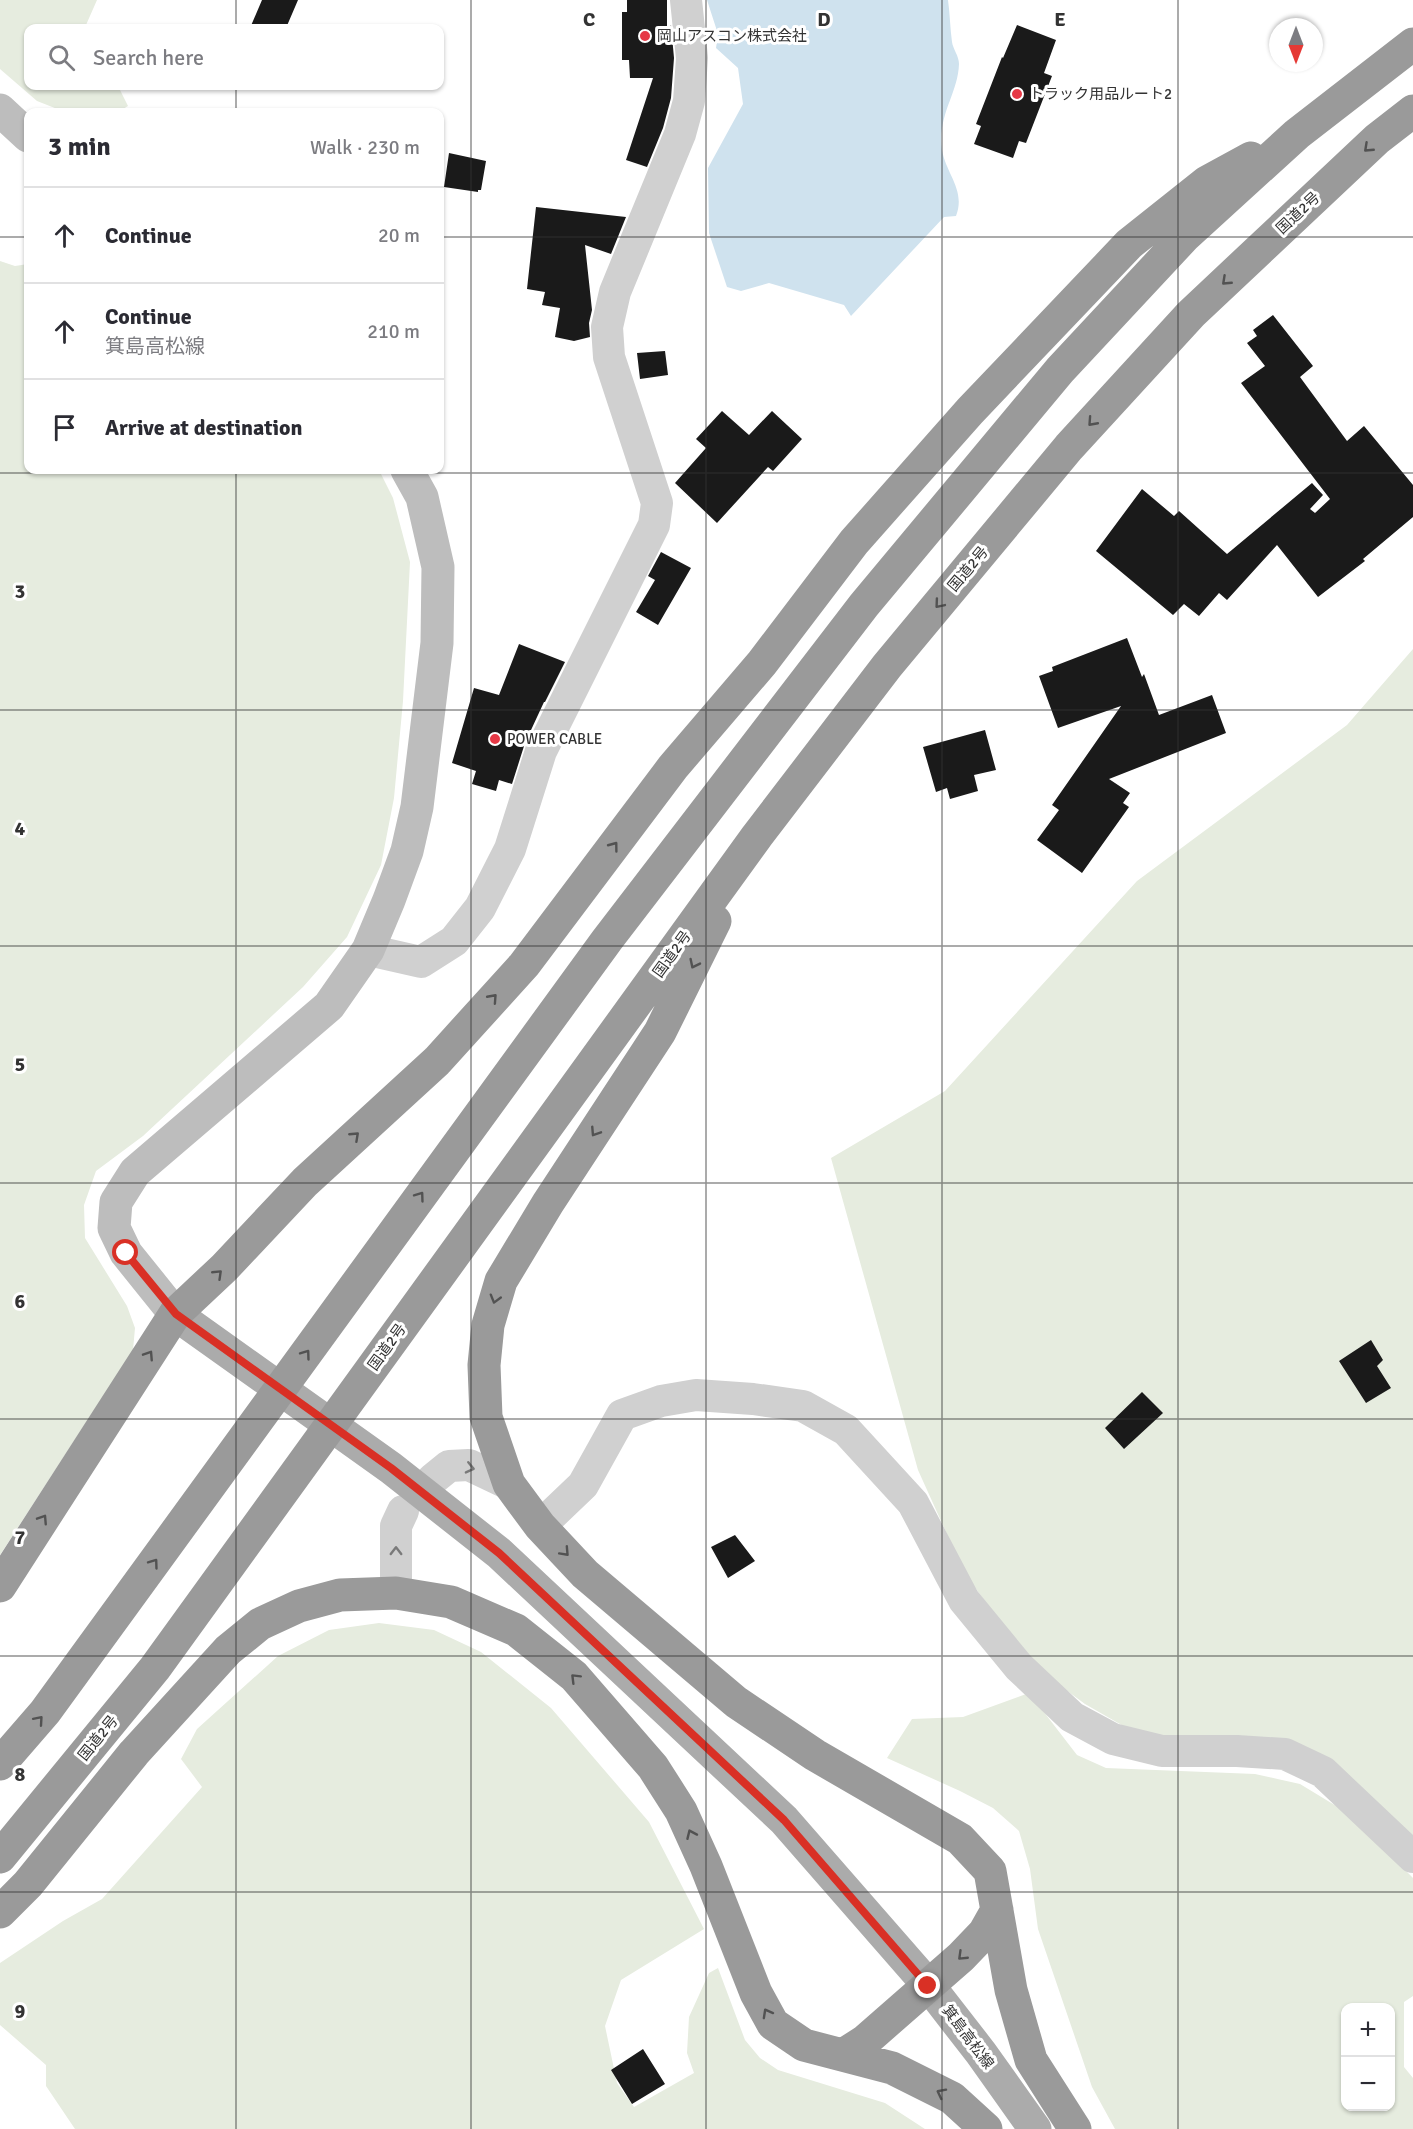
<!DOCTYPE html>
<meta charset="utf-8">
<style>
:root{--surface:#fff;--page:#f7f7f7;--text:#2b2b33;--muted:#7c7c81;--line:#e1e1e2}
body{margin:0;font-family:Signika,"Noto Sans JP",sans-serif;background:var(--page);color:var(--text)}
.controls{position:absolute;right:18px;bottom:18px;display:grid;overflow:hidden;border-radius:12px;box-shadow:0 2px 4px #0004}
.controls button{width:54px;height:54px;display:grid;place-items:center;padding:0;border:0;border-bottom:2px solid var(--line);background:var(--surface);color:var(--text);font:30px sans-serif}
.compass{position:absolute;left:1269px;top:18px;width:54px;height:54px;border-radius:50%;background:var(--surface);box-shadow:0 2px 4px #0004;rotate:180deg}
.stop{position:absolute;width:18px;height:18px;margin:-14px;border:4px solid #d93025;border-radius:50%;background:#fff}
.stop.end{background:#d93025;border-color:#fff;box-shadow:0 2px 6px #0008}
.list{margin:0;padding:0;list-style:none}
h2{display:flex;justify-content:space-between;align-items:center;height:78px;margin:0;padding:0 24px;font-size:26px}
h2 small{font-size:20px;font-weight:400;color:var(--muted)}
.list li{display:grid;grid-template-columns:39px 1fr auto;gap:18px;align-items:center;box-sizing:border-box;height:96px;padding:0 24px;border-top:2px solid var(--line)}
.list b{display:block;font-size:22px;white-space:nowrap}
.list p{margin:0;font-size:20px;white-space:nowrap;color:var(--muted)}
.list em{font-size:20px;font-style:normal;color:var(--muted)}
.icon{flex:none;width:33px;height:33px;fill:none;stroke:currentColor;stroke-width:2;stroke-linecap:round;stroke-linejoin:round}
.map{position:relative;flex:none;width:1413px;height:2129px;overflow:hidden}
.search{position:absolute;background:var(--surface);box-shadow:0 2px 4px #0004;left:24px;top:24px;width:420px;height:66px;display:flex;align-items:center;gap:15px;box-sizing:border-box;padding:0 21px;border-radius:12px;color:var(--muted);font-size:22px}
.panel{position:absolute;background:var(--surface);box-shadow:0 2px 4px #0004;left:24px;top:108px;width:420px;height:366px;border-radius:12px}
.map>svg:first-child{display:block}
.green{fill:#e6ecdf;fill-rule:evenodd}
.water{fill:#cfe2ee}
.building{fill:#1a1a1a}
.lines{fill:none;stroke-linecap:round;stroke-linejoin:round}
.street{stroke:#d0d0d0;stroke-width:32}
.secondary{stroke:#bdbdbd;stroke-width:33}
.primary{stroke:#ababab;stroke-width:33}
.highway{stroke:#9a9a9a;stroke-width:33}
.oneway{stroke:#525252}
.oneway2{stroke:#7a7a7a}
.route{stroke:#d93025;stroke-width:8}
.grid{fill:none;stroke:#333;stroke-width:1.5;stroke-opacity:0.55}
.poi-dot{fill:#e63946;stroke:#fff;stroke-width:2}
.labels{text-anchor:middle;stroke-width:6;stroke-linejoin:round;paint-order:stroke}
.poi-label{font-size:15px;fill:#333;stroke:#fff;text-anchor:start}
.street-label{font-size:15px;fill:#333;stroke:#fff}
.grid-label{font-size:20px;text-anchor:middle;font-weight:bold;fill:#333;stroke:#fff;stroke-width:6;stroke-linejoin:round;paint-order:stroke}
</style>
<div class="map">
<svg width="1413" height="2129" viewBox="0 0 1413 2129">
<rect width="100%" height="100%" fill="#fff"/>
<!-- green -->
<path class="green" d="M 0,0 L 97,0 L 86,25 L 87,28 L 28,28 L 28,86 L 118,86 L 128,106 L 118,112 L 65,112 L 37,101 L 0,69 Z
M 0,261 L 15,266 L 28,264 L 28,470 L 379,470 L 393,498 L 410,562 L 403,701 L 394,798 L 381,865 L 347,937 L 303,987 L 143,1136 L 96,1171 L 84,1205 L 85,1238 L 127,1306 L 135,1328 L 133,1350 L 0,1555 Z
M 1413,649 L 1413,1836 L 1328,1760 L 1156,1735 L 1125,1727 L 1085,1704 L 1032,1665 L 965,1574 L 918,1470 L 831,1158 L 945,1091 L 1137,881 L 1347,725 Z
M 379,1623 L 434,1630 L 481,1652 L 551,1708 L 649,1822 L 704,1929 L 621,1980 L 605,2026 L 617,2083 L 634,2107 L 694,2073 L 687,2053 L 689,2017 L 709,1973 L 718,1968 L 745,2040 L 760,2058 L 778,2070 L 885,2103 L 925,2129 L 75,2129 L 46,2086 L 46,2065 L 0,2025 L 0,1963 L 63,1921 L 102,1899 L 202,1787 L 181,1759 L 197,1729 L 278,1656 L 329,1630 Z
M 1026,1694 L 1040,1707 L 1077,1755 L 1106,1768 L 1255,1774 L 1300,1784 L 1351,1815 L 1413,1878 L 1413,1996 L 1404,2002 L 1404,2067 L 1413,2078 L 1413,2129 L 1115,2129 L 1092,2087 L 1038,1929 L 1030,1869 L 1019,1831 L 993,1808 L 960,1791 L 887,1758 L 912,1719 L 963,1717 ZM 1346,2008 L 1390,2008 L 1390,2106 L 1346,2106 Z"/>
<!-- water -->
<path class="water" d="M 707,0 L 948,0 C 950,14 950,28 952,42 C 953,49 959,56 959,64 C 958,94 937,115 942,150 C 946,174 966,190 956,216 L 944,217 L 851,316 L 844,305 L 769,283 L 741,291 L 727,287 L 709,233 L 708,168 L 743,104 L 738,68 L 716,48 L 718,34 Z"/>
<!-- building -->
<path class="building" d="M 262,0 L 298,0 L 286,28 L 250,28 Z
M 627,0 L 667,0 L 667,35 L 671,25 L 674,58 L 671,98 L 663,128 L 647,167 L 626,160 L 653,78 L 630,78 L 629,60 L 622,60 L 622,12 L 627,12 Z
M 1017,25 L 1056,40 L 1044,73 L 1052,76 L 1026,143 L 1019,141 L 1013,158 L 974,144 L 981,126 L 976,124 L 1002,57 L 1003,58 Z
M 449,153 L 486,161 L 481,190 L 478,190 L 478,192 L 444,187 Z
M 536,207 L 626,217 L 611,254 L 585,245 L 592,310 L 589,323 L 590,337 L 574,341 L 555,337 L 560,308 L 542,305 L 545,292 L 527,289 Z
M 1273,315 L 1313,366 L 1300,377 L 1347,441 L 1364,426 L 1413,485 L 1413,517 L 1363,559 L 1365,561 L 1318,597 L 1277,545 L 1227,600 L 1219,593 L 1199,616 L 1184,604 L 1173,615 L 1096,551 L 1142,489 L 1174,516 L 1179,511 L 1227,554 L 1312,483 L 1323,495 L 1310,509 L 1315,513 L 1330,499 L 1241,383 L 1265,366 L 1247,343 L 1257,336 L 1253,330 Z
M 665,351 L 668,375 L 640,379 L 637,353 Z
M 722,411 L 749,435 L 772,411 L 802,439 L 773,471 L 768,467 L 717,523 L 675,483 L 706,448 L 696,439 Z
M 661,552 L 691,568 L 658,625 L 636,612 L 655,580 L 648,576 Z
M 1127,638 L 1142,677 L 1144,674 L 1159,715 L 1212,695 L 1226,733 L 1109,779 L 1130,793 L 1123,803 L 1129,807 L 1082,873 L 1037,840 L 1059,810 L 1052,805 L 1121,706 L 1058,728 L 1039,676 L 1053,671 L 1052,667 Z
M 519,644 L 565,662 L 545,702 L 544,702 L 525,743 L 512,784 L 499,780 L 496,791 L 472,784 L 476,771 L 452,763 L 474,688 L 499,695 Z
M 985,730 L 996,770 L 974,775 L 978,791 L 950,799 L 947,788 L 936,792 L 923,747 Z
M 1371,1340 L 1383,1360 L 1377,1366 L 1391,1388 L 1366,1403 L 1339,1361 Z
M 1142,1392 L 1163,1413 L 1124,1449 L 1105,1428 Z
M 735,1535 L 755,1561 L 728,1578 L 711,1547 Z
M 643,2049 L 665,2084 L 632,2104 L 611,2070 Z"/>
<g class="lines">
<!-- street -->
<path class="street" d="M 368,950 L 421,962 L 454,941 L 480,908 L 510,849 L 541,751 L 654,525 L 657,503 L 609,357 L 607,327 L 615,292 L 680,134 L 689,101 L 692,58 L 686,0
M 433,1479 L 449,1466 L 469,1465 L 509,1484
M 540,1526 L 583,1485 L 622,1415 L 661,1401 L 696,1395 L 753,1399 L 803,1406 L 846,1430 L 913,1503 L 964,1600 L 1019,1667 L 1072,1717 L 1113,1739 L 1162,1751 L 1237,1751 L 1285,1754 L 1323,1772 L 1413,1857
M 396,1593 L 396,1526 L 403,1511"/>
<!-- secondary -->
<path class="secondary" d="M 0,110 L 28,136
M 175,1314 L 126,1253 L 114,1228 L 116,1202 L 135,1172 L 329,1006 L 368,950 L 389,900 L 407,851 L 417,807 L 437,643 L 438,567 L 422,497 L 407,470"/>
<!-- primary -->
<path class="primary" d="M 175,1314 L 391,1468 L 499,1553 L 784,1820 L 929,1986 L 981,2053 L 1035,2129"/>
<!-- highway -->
<path class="highway" d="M 715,921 L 660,1032 L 548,1203 L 501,1281 L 488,1325 L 484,1365 L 486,1417 L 509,1484 L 540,1526 L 585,1574 L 736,1702 L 815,1755 L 960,1839 L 990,1871 L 1011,1990 L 1031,2060 L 1075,2129
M 0,1586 L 175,1314 L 224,1268 L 305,1182 L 437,1061 L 524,965 L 673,767 L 762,663 L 854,542 L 970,411 L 1129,244 L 1207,182 L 1251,158
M 0,1764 L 45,1712 L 607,940 L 864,605 L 1060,370 L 1185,236 L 1297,134 L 1413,44
M 0,1857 L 155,1668 L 757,836 L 887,666 L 1069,447 L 1191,314 L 1377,139 L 1413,111
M 0,1912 L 28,1884 L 134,1753 L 228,1650 L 260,1624 L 299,1606 L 340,1595 L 396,1593 L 451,1602 L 516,1630 L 574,1676 L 653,1767 L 681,1811 L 706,1866 L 756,1993 L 773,2024 L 804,2045 L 892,2068 L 952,2098 L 986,2129
M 843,2055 L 865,2041 L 961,1957 L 984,1933 L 997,1910"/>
</g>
<!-- one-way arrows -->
<defs><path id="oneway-chevron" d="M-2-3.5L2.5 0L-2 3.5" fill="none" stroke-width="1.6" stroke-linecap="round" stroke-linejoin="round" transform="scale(1.5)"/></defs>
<g class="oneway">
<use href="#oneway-chevron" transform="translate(1368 148) rotate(137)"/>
<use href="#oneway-chevron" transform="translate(1226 281) rotate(137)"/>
<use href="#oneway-chevron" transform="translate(1092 422) rotate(132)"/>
<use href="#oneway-chevron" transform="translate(939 604) rotate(130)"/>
<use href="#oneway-chevron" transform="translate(614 846) rotate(-53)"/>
<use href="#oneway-chevron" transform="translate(694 964) rotate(116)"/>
<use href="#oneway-chevron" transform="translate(493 998) rotate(-48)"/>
<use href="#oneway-chevron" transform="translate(595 1132) rotate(123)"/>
<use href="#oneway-chevron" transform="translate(355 1136) rotate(-43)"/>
<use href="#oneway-chevron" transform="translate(420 1196) rotate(-54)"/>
<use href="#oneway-chevron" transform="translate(218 1274) rotate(-44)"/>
<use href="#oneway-chevron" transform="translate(495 1299) rotate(106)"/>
<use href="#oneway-chevron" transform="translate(306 1354) rotate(-54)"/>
<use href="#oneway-chevron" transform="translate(149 1355) rotate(-57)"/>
<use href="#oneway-chevron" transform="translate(43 1519) rotate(-57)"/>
<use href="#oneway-chevron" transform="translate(565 1552) rotate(47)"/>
<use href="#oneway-chevron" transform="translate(154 1563) rotate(-54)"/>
<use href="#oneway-chevron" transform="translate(575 1678) rotate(-135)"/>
<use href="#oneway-chevron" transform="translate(39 1720) rotate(-49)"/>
<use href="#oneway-chevron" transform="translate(691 1834) rotate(-114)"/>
<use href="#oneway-chevron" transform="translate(962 1956) rotate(136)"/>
<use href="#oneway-chevron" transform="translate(767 2013) rotate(-119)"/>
<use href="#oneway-chevron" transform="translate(941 2093) rotate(-153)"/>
</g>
<g class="oneway2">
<use href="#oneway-chevron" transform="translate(470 1468) rotate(13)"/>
<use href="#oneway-chevron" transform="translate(396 1551) rotate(-90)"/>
</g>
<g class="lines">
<!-- route -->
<path class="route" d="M 126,1253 L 176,1314 L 391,1468 L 499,1553 L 784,1820 L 928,1986"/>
</g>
<!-- grid -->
<path class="grid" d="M 236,0 L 236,28M 471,0 L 471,2129M 706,0 L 706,2129M 942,0 L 942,2129M 1178,0 L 1178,2129M 236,86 L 236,112M 0,237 L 28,237M 440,237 L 1413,237M 236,470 L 236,2129M 0,473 L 1413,473M 0,710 L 1413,710M 0,946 L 1413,946M 0,1183 L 1413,1183M 0,1419 L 1413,1419M 0,1656 L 1413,1656M 0,1892 L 1413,1892"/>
<!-- markers -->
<g class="poi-dot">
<circle cx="645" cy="36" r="6"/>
<circle cx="1017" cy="94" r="6"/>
<circle cx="495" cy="739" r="6"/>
</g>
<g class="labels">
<!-- poi labels -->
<g class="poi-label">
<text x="657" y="41">岡山アスコン株式会社</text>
<text x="1029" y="99">トラック用品ルート2</text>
<text x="507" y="744">POWER CABLE</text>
</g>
<!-- street labels -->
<g class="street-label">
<text transform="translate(1298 213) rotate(-43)" y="5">国道2号</text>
<text transform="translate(968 569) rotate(-50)" y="5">国道2号</text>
<text transform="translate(672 954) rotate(-54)" y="5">国道2号</text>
<text transform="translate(387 1347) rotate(-54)" y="5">国道2号</text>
<text transform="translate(98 1738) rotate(-51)" y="5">国道2号</text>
<text transform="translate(968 2037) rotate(53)" y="5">箕島高松線</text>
</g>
</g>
<g class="grid-label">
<text x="589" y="26">C</text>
<text x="824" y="26">D</text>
<text x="1060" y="26">E</text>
<text x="20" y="598">3</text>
<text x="20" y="835">4</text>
<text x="20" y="1071">5</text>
<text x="20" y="1308">6</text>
<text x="20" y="1544">7</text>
<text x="20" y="1781">8</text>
<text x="20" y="2018">9</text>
</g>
</svg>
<div class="controls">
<button>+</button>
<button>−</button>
</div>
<svg class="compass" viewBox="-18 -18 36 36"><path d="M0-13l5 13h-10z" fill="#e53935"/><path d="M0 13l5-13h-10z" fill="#7c7c81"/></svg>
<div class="stop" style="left:126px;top:1253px"></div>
<div class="stop end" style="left:928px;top:1986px"></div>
<div class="search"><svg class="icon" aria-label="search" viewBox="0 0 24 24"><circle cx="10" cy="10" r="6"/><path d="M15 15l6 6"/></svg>Search here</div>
<section class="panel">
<h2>3 min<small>Walk · 230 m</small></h2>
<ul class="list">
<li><svg class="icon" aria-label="ahead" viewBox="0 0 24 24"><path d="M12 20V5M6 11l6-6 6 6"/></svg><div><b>Continue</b></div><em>20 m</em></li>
<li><svg class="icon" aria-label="ahead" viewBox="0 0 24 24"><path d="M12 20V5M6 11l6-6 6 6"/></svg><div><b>Continue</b><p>箕島高松線</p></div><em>210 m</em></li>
<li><svg class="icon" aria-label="arrive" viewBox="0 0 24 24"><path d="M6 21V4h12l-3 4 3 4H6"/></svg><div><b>Arrive at destination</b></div></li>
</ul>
</section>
</div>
